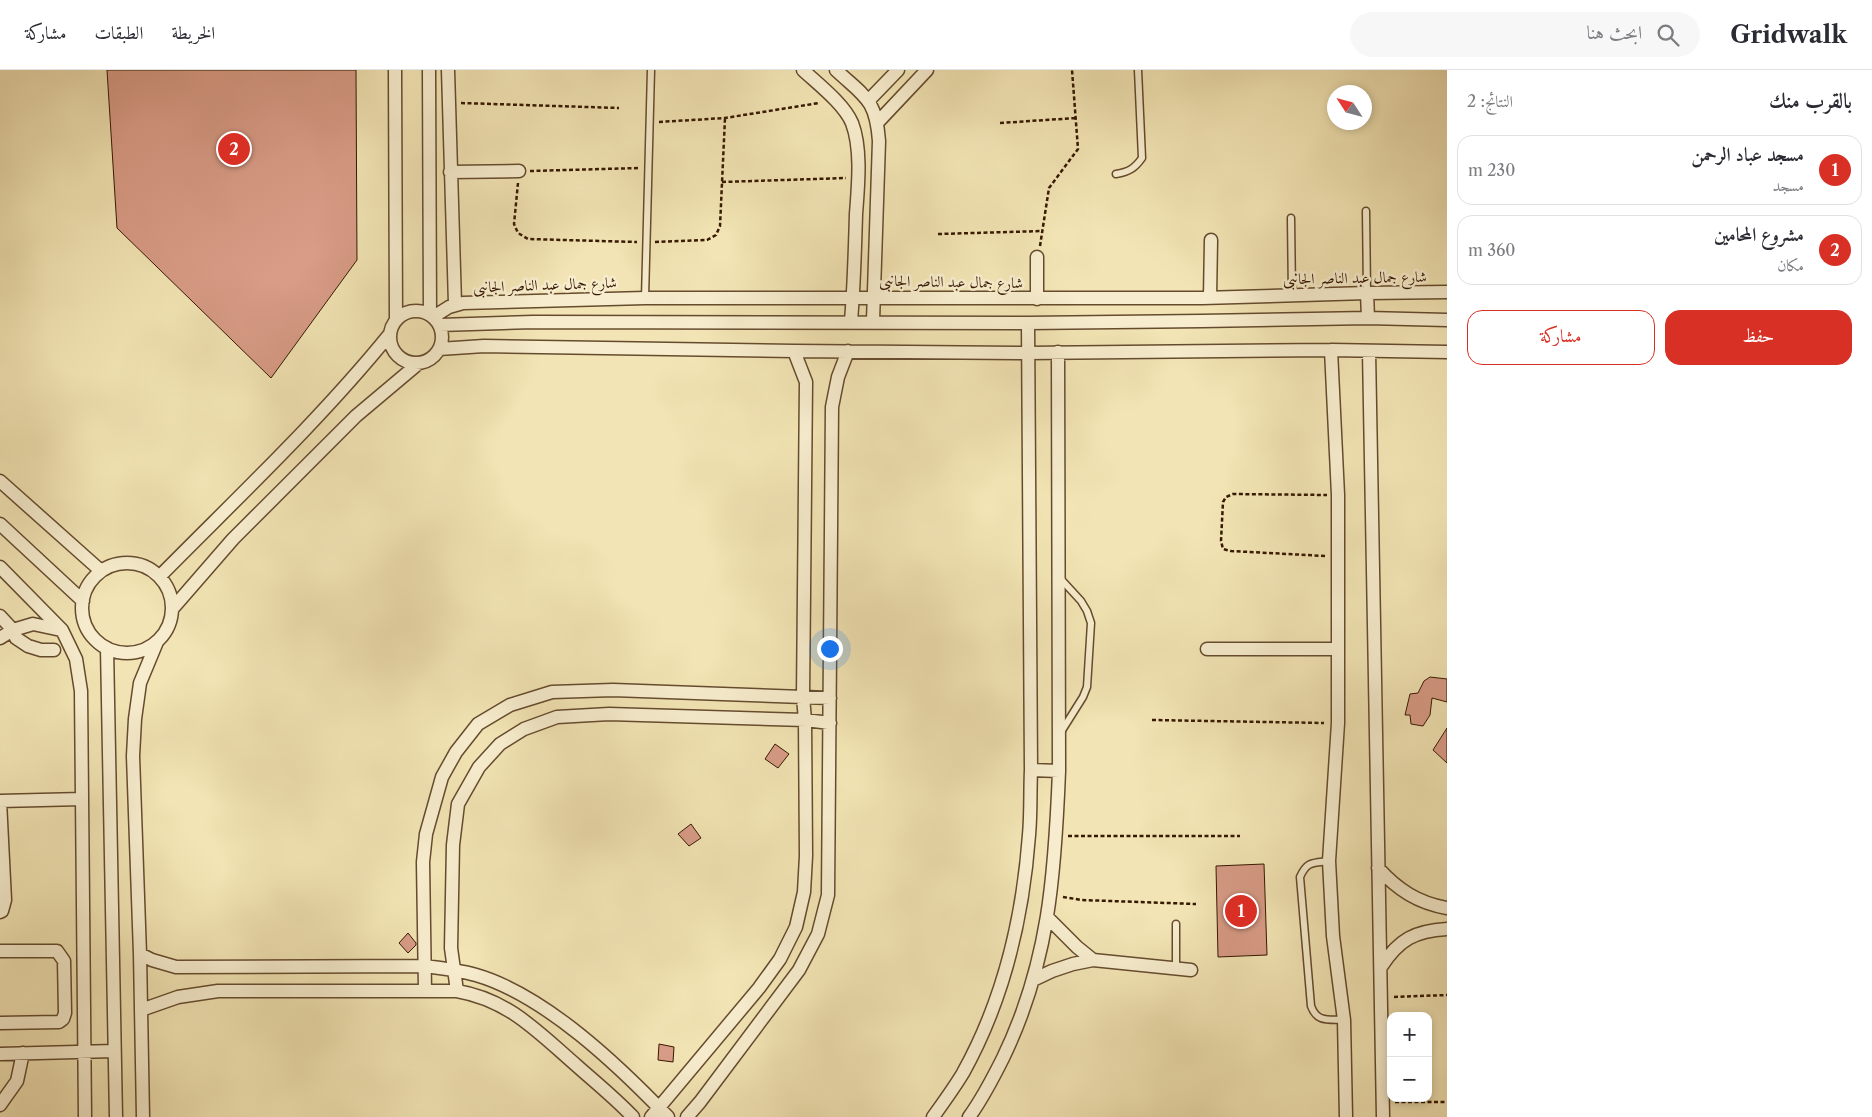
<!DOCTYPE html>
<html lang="ar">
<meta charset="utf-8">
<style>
:root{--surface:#fff;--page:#f7f7f7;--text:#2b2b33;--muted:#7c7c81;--line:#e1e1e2;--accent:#d93025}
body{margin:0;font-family:"Libre Caslon Text",Amiri,serif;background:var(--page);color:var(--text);direction:rtl}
.controls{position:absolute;right:15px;bottom:15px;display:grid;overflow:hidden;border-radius:10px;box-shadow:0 2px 8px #0003}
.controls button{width:45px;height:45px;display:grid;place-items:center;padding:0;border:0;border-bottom:1px solid var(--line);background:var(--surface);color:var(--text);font:25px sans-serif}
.compass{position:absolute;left:1327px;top:15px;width:45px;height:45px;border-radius:50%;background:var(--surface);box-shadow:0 2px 8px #0003;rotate:306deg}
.you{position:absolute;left:829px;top:578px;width:18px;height:18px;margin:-12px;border:4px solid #fff;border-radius:50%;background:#1a73e8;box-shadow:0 0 0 8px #1a73e833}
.badge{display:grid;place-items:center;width:32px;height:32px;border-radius:50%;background:var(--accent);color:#fff;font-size:16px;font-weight:700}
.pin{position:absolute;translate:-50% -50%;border:2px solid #fff;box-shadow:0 1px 5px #0006}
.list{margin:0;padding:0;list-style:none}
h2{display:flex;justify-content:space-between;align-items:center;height:65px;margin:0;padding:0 20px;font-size:21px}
h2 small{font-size:16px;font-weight:400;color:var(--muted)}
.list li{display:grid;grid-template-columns:32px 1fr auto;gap:15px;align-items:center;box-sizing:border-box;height:70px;margin:0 10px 10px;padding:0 10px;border:1px solid var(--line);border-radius:15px}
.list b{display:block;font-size:19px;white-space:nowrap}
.list p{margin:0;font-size:16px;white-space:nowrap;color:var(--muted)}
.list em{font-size:16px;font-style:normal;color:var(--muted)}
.actions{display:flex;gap:10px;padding:15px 20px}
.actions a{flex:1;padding:11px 0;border:1px solid var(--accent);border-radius:15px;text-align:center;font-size:18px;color:var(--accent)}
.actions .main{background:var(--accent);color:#fff}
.icon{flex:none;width:28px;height:28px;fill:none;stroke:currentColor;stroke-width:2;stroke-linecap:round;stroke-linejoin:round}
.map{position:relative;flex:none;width:1447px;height:1047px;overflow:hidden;direction:ltr}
header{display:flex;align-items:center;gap:30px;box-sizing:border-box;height:70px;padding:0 25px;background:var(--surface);border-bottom:1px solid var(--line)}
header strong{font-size:24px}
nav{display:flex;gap:28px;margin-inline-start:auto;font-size:18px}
.search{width:350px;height:45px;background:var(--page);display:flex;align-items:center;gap:12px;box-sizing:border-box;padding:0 18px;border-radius:28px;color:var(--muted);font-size:19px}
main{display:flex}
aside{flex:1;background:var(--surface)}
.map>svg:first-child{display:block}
.building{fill:#d99c87;stroke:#361801}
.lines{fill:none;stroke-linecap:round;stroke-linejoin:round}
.lane-casing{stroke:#654b2e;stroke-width:9}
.street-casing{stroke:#654b2e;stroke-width:15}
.path{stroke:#361801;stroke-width:2.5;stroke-dasharray:4 2.5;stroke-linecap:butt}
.lane{stroke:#f7edce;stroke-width:6}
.street{stroke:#f7edce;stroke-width:12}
.labels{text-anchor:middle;stroke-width:5;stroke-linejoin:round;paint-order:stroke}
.street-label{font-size:15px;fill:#361801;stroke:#f7edce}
</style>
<header>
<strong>Gridwalk</strong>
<div class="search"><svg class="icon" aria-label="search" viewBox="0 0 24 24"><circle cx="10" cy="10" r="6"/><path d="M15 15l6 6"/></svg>ابحث هنا</div>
<nav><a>الخريطة</a><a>الطبقات</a><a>مشاركة</a></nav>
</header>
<main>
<aside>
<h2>بالقرب منك<small>النتائج: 2</small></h2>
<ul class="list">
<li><span class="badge">1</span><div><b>مسجد عباد الرحمن</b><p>مسجد</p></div><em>230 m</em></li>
<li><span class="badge">2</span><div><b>مشروع المحامين</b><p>مكان</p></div><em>360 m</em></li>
</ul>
<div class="actions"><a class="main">حفظ</a><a>مشاركة</a></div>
</aside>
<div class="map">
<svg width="1447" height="1047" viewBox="0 0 1447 1047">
<rect width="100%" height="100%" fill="#f2e4b4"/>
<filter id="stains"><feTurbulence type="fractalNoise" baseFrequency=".004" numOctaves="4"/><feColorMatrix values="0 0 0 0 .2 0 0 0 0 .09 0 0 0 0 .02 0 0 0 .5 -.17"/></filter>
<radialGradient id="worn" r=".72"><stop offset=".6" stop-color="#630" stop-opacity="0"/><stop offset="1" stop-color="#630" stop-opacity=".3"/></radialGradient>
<!-- building -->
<path class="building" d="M 107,0 L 356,0 L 357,190 L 271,308 L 117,158 Z
M 1430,607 L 1447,609 L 1447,632 L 1432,628 L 1430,645 L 1423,656 L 1411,654 L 1410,645 L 1405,645 L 1410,624 L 1418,623 L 1424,611 Z
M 1447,658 L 1447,693 L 1433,680 Z
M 775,674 L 789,684 L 778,698 L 765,689 Z
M 691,754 L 701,768 L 689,776 L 678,764 Z
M 1264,794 L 1267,885 L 1218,887 L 1216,796 Z
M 408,863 L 416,873 L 416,875 L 408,883 L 399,873 Z
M 659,974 L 674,977 L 673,992 L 658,990 Z"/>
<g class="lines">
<!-- lane casing -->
<g class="lane-casing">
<path id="lane" d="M 1116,104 C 1129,102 1135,98 1142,88 L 1138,0
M 1366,141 L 1367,223
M 1291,148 L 1292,225
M 645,228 L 651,0
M 1059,507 L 1081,531 L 1087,541 L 1091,553 L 1087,617 L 1083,627 L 1061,662
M 1329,791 C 1313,793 1307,791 1300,807 L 1311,936 C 1317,953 1329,949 1344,950
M 1176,899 L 1176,854"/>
</g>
<!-- street casing -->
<g class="street-casing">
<path id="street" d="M 395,0 L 396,249
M 429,0 L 430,245
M 448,0 L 455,234
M 803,0 C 818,14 844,34 852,53 C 862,79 858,117 856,144 C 855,180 854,216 851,251
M 836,0 C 865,27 876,29 879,71 L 873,251
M 869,30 L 898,0
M 878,52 L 927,0
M 450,102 L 519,101
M 1037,187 L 1037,229
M 1367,223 L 1368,248
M 1210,228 L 1211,170
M390 267a26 26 0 1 1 52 0a26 26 0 1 1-52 0Z
M 433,247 L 449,237 L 463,233 L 645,228 L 1202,228 L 1367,223 L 1447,222
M 440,255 L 533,252 L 1028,253 L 1202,251 L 1368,248 L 1447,250
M 439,279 L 484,276 L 794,281 L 1028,283 L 1331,280 L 1447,282
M 1331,280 L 1338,425 L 1338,653 L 1329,791 L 1333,866 L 1344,950 L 1346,1047
M 1369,281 L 1383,1047
M 0,411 L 101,501
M 0,454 L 83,531
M82 538a45 45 0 1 1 90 0a45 45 0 1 1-90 0Z
M 0,497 L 62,560 L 76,589 L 81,621 L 85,1047
M 160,506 C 238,427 319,351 389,265
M 173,538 L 233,469 L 356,346 L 419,293
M 0,546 L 13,560 L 16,568 L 28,576 L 41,580 L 54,580
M 0,568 L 13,560 L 33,554 L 61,560
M 107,578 L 116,1047
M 1207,579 L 1338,579
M 1031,700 L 1059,701
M 0,731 L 5,830 L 2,841 L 0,842
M 0,731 L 82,729
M 1378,798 C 1398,820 1418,833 1447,838
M 1048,848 L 1077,877 L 1093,890
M 0,881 L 57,881 L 64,891 L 65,943 L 63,949 L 59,952 L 0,953
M 140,884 L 152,890 L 176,897 L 424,896 C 441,898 459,900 476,905 C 545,925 619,996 668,1047
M 1381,897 C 1399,869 1415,861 1447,859
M 1033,910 L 1052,901 L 1073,894 L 1093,890 L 1191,900
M 425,921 L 423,792 L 426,764 L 442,707 L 456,682 L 478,654 L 510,635 L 552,622 L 613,620 L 830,628
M 457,921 L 451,878 L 453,775 L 458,734 L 479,697 L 500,674 L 524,659 L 557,647 L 609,644 L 805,650 L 830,653
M 141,940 L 178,927 L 218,921 L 457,921 C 509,930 538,962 576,995 C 595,1012 615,1028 633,1047
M 0,984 L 114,981
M 0,1035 L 17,1011 L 23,983
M 143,1047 L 140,884 L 133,686 L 135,649 L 140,613 L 157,572
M 651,1047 L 759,918 L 780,889 L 796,857 L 804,822 L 806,786 L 805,650 L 803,627 L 806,312 L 794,281
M 687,1047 L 700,1032 L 799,900 L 818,864 L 828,825 L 832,337 L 838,307 L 848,281
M 933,1047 C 943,1033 954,1018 963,1003 C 1003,931 1023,847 1029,765 C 1031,744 1030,722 1031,700 L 1028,253
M 969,1047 C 983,1028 993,1008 1003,988 C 1049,893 1055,804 1059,701 L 1058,282"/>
</g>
<!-- path -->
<path class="path" d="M 461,33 L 619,38
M 659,52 L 725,48 L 819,33
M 1000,53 L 1076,48
M 530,101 L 640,98
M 722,112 L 846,108
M 518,113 L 514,154 L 518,163 L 528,169 L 637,172
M 938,164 L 1043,161
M 655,172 L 707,170 L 716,165 L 720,156 L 725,48
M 1040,176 L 1049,118 L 1078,79 L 1072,0
M 1325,486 L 1231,481 L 1223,479 L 1221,471 L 1223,432 L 1226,427 L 1233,424 L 1327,425
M 1152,650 L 1324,653
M 1068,766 L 1240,766
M 1063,827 L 1082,830 L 1196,834
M 1394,927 L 1447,925
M 1395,1032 L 1447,1032"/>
<!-- lane -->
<use href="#lane" class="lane"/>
<!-- street -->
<use href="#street" class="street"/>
</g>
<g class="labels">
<!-- street labels -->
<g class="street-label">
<text transform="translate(1355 208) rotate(-1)" y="5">شارع جمال عبد الناصر الجانبى</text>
<text transform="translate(951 212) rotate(1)" y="5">شارع جمال عبد الناصر الجانبى</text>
<text transform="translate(545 215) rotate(-2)" y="5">شارع جمال عبد الناصر الجانبى</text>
</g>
</g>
<rect width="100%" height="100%" filter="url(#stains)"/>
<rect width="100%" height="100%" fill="url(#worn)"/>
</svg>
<div class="controls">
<button>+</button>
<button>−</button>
</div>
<svg class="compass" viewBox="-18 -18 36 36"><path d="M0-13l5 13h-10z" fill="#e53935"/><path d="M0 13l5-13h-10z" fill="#7c7c81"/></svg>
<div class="you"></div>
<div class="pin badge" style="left:1241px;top:841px">1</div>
<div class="pin badge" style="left:234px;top:79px">2</div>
</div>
</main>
